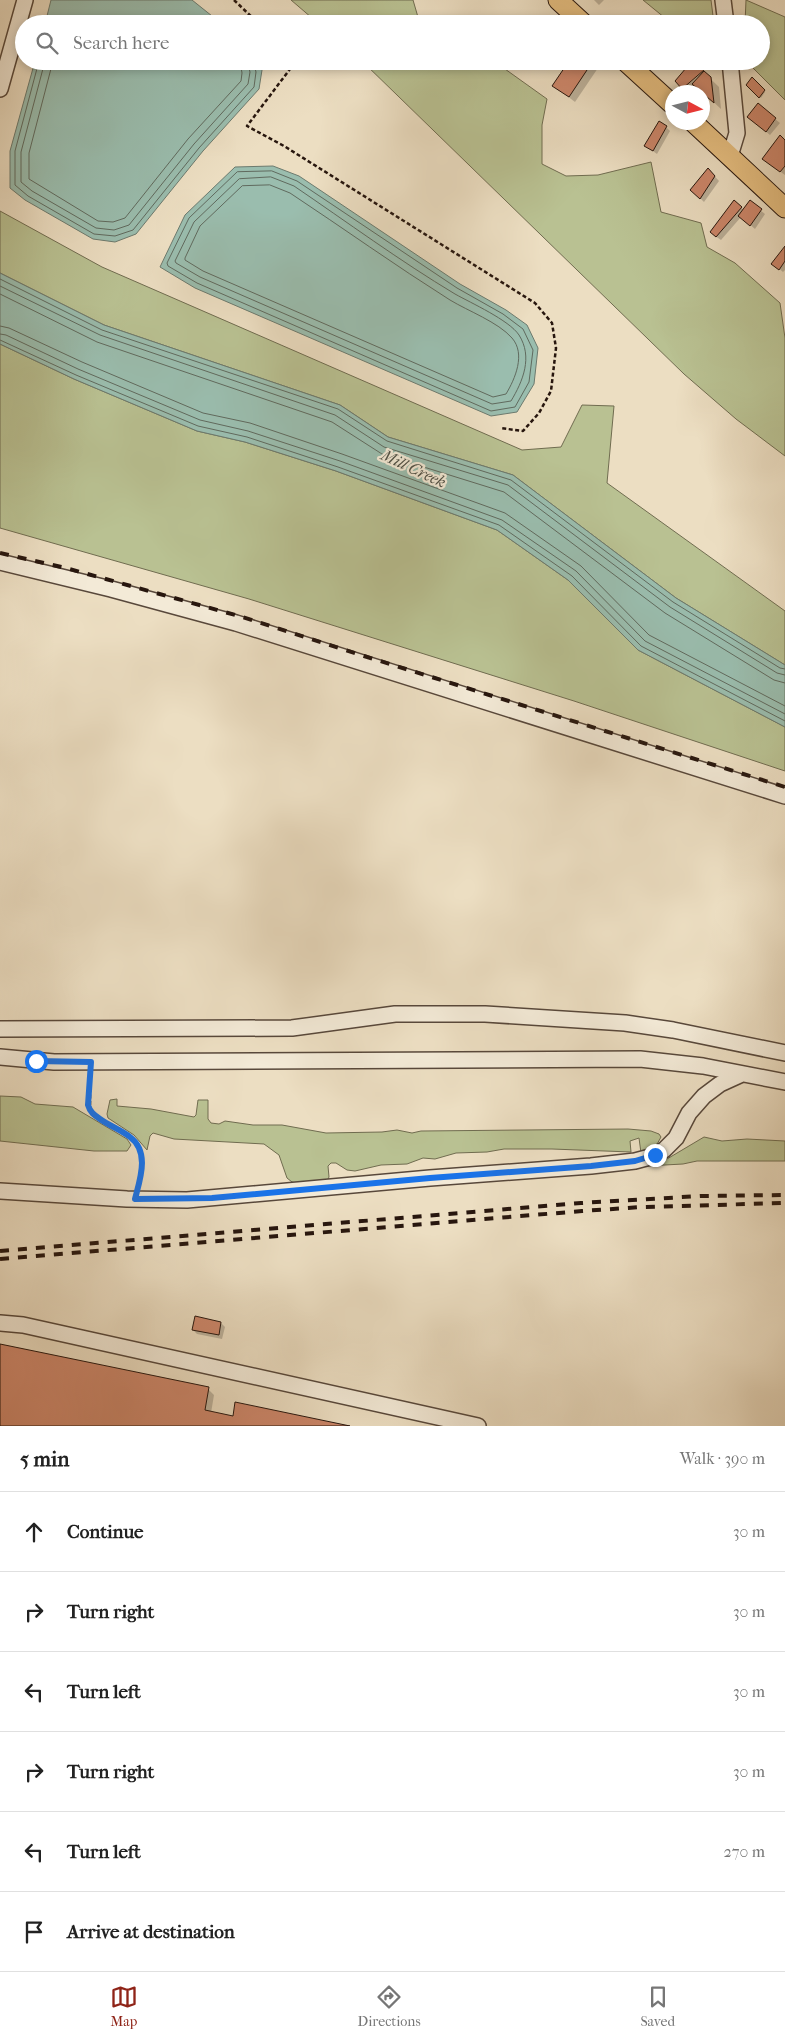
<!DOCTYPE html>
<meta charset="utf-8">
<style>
:root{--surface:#fff;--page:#f6f6f6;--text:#222;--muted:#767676;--line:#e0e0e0;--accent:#8f2418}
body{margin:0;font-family:"IM FELL French Canon",serif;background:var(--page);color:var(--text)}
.compass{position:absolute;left:665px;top:85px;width:45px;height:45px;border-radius:50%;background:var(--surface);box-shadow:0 2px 8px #0003;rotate:97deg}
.stop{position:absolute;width:15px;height:15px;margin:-11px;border:4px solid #1a73e8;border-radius:50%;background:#fff}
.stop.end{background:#1a73e8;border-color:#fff;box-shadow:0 1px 5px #0008}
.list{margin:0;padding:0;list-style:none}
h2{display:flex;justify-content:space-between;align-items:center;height:65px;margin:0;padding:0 20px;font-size:21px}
h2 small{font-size:16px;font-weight:400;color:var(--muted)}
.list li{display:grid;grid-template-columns:32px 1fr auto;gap:15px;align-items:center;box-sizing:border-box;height:80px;padding:0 20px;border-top:1px solid var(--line)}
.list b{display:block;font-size:19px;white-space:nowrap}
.list em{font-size:16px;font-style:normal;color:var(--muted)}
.icon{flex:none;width:28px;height:28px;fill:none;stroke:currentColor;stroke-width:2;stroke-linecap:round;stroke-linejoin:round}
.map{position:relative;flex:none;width:785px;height:1426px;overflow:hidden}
.search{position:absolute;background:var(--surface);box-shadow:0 2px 8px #0003;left:15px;right:15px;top:15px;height:55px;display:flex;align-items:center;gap:12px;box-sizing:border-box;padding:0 18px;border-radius:28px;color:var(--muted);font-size:19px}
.sheet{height:545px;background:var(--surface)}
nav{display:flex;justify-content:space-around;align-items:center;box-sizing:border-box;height:70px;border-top:1px solid var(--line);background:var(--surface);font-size:14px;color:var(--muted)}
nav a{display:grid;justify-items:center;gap:2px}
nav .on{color:var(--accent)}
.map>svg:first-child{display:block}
.green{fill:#b9c192;stroke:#706c50}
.water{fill:#9abdae;stroke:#6c7a6e}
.shadow{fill:#0003}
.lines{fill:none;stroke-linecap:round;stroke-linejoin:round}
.shore{stroke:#606a5e;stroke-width:1}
.building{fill:#cd876b;stroke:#27160e}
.minor-casing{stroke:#58483b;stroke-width:18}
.major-casing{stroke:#27160e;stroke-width:21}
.path{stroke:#27160e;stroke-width:2.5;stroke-dasharray:4 2.5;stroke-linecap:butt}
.minor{stroke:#f3ead7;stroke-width:15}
.major{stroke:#e6bf81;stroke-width:19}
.rail{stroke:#27160e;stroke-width:4;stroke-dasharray:9 9;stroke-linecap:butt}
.route{stroke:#1a73e8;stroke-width:6}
.labels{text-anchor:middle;stroke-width:4.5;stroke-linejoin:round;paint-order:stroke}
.water-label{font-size:16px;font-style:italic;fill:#4f5046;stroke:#f3ead7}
</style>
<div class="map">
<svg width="785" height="1426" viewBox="0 0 785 1426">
<rect width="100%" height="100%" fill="#ecdec2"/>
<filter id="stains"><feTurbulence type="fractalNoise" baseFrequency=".004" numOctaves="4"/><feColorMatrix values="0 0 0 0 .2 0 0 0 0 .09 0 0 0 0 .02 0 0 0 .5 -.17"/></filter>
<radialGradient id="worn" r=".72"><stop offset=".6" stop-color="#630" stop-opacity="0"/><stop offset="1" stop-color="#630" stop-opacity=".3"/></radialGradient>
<!-- green -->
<path class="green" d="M 291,0 L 413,0 L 420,24 L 319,24 Z
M 643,0 L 711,0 L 714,24 L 668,24 L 665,18 Z
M 746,0 L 785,17 L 785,100 L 746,61 L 761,61 L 761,24 L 745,24 Z
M 362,61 L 511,61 L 505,69 L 547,99 L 542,125 L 542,164 L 566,176 L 598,175 L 651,162 L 661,212 L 701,223 L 707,247 L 735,263 L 780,303 L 785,338 L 785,456 L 736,419 L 684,374 Z
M 0,211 L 102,267 L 522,450 L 561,447 L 582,405 L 614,406 L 607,483 L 785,611 L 785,665 L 676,598 L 513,475 L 388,437 L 340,405 L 104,325 L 0,273 Z
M 0,344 L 74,379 L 197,431 L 245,442 L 336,471 L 497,530 L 568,580 L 638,650 L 785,727 L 785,771 L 574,701 L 249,599 L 0,528 Z
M 0,1096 L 21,1097 L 35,1104 L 73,1107 L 127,1139 L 131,1145 L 127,1151 L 94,1151 L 0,1141 Z
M 117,1099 L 117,1106 L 151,1109 L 194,1117 L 196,1115 L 198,1100 L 208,1100 L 208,1119 L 211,1123 L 219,1124 L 225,1121 L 253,1125 L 282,1125 L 326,1133 L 382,1132 L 397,1130 L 412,1133 L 421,1131 L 628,1129 L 651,1131 L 659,1134 L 661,1137 L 656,1146 L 641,1153 L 639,1138 L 630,1141 L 631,1152 L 552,1149 L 504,1149 L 487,1152 L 456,1153 L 435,1159 L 423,1158 L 407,1164 L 381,1165 L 355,1171 L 347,1170 L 336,1163 L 331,1163 L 328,1166 L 329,1177 L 327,1181 L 296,1183 L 292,1182 L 287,1178 L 279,1155 L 264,1144 L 174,1139 L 153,1133 L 150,1136 L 147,1150 L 134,1135 L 108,1118 L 107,1114 L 110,1100 Z
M 704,1137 L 722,1141 L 747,1139 L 785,1141 L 785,1161 L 697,1161 L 683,1164 L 646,1166 L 667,1159 Z"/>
<!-- water -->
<path class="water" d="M 51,0 L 192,0 L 222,24 L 45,24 Z
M 35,61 L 258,61 L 262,70 L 259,89 L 203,151 L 136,234 L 115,242 L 93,239 L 25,200 L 10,188 L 10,151 Z
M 273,166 L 299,176 L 460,284 L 506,310 L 527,325 L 538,348 L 534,384 L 517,412 L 491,416 L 195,288 L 160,267 L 185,215 L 235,167 Z
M 0,273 L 104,325 L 340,405 L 388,437 L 513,475 L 676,598 L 785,665 L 785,727 L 638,650 L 568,580 L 497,530 L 336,471 L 245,442 L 197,431 L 74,379 L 0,344 Z"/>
<!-- shadow -->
<path class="shadow" d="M 594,0 L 604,0 L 599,5 Z
M 540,61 L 558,61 L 552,70 Z
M 592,61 L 598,68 L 575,102 L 554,86 Z
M 693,62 L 719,87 L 721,109 L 695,85 L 687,92 L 677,81 Z
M 752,79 L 765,92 L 761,98 L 747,85 Z
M 758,105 L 780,123 L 770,135 L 753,121 Z
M 666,127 L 670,131 L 657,154 L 646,146 Z
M 785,142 L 785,175 L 768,163 Z
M 708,169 L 719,181 L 704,202 L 692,190 Z
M 734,202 L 744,210 L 750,202 L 765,214 L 755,229 L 741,217 L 721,240 L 715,236 Z
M 785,248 L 785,270 L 783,272 L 777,267 Z
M 221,1323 L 225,1327 L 222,1339 L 197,1334 L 193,1330 Z
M 0,1345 L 208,1389 L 214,1395 L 211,1413 L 234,1418 L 344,1426 L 0,1426 Z"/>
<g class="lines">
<!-- shore -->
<path class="shore" d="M 39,61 L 15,151 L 15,185 L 28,196 L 94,234 L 115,236 L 133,230 L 199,148 L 254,87 L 256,72 L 253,61
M 45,61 L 21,152 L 21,182 L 32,191 L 96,228 L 114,230 L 129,225 L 194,144 L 248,84 L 250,72 L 247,61
M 53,61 L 29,153 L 29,179 L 98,221 L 113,222 L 125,218 L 188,139 L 241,81 L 242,73 L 240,61
M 272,171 L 297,181 L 457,288 L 503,314 L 523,329 L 533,350 L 529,382 L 515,407 L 491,411 L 197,283 L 168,266 L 167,263 L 189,218 L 237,172 Z
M 271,177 L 294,186 C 347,222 400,261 455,294 C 471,303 509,320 519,335 C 533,357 523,381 511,401 L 492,404 L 200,277 L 176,263 L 175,261 L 194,222 L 239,179 Z
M 270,185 L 290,193 C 343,228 396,266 450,300 C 468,311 498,322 512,338 C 526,354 515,379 506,394 L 493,397 L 203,271 L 185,260 L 185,258 L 200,226 L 242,186 Z
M 0,279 L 102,330 L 338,409 L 387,441 L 511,480 L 673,602 L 780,668 L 785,669
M 0,286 L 100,335 L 335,415 L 384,447 L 508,485 L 670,607 L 777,673 L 785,675
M 0,294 L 97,342 L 332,422 L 382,454 L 504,492 L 665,613 L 774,680 L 785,683
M 0,326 L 9,328 L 82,362 L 203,413 L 250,423 L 342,454 L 505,513 L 581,566 L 649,635 L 785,706
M 0,334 L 6,335 L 78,369 L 200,420 L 248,431 L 340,461 L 502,520 L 576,571 L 645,641 L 785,714
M 0,340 L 76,375 L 198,426 L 247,437 L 338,467 L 499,525 L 572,576 L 641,646 L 785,721"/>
</g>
<!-- building -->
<path class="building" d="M 539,61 L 552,61 L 548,67 Z
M 569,61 L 593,61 L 569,97 L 552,86 Z
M 692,61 L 704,70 L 682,89 L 675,81 Z
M 704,71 L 711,77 L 714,103 L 692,84 Z
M 752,77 L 765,90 L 759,98 L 746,85 Z
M 758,103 L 776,118 L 766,132 L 747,117 Z
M 659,121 L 667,126 L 653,151 L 644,146 Z
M 780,135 L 785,140 L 785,166 L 780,172 L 762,159 Z
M 708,168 L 715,176 L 700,199 L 690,190 Z
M 734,200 L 742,207 L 716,237 L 710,232 Z
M 750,200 L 762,209 L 750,226 L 738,216 Z
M 785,246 L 785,261 L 779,270 L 771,264 Z
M 195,1316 L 221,1322 L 219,1335 L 192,1330 Z
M 0,1344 L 209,1387 L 205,1410 L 233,1416 L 235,1402 L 350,1426 L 0,1426 Z"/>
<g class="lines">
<!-- minor casing -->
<g class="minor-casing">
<path id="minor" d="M 723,0 L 726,24
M 730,61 L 737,133 L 730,156
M 0,89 L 25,0
M 0,562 L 111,589 L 236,623 L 785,796
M 0,1029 L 292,1028 L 395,1014 L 485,1014 L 625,1023 L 673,1030 L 785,1053
M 0,1057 L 54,1062 L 640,1059 L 703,1066 L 785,1082
M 0,1191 L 127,1199 L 187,1200 L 430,1178 L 591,1166 L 635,1161 L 650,1157 L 664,1150 L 676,1138 L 689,1113 L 704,1096 L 720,1084 L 742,1074
M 0,1323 L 23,1325 L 478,1426"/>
</g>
<!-- major casing -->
<g class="major-casing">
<path id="major" d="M 558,0 L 584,24
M 625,61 L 672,104
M 693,122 L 785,208"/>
</g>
<!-- path -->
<path class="path" d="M 234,0 L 259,24
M 289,61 L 290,69 L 247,126 L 284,146 L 535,303 L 552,323 L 556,348 L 551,391 L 539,413 L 523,431 L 500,428
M 90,1075 L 90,1110 C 94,1116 99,1119 105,1122 C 137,1141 149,1144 139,1185"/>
<!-- minor -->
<use href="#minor" class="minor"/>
<!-- major -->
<use href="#major" class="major"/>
<!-- rail -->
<path class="rail" d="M 0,553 L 66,568 L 239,616 L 364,656 L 785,787
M 0,1251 L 581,1203 L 701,1196 L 785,1195
M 0,1259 L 582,1211 L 642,1207 L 785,1203"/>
</g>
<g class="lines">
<!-- route -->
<path class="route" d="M 36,1061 L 91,1062 L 88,1105 C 90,1112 94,1115 100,1119 C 110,1126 121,1130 130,1137 C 150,1152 140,1179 135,1199 L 212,1198 L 430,1178 L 591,1166 L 635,1161 L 655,1155"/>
</g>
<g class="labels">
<!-- water labels -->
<g class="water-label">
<text transform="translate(414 468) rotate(25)" y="6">Mill Creek</text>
</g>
</g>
<rect width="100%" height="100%" filter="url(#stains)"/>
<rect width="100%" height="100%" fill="url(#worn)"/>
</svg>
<svg class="compass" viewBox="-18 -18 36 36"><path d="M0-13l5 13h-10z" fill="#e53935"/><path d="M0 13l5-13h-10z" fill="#767676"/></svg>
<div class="stop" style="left:36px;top:1061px"></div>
<div class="stop end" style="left:655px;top:1155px"></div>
<div class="search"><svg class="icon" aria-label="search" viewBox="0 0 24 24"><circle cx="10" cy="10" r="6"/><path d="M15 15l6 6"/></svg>Search here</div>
</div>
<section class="sheet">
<h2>5 min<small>Walk · 390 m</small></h2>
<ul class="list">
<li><svg class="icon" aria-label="ahead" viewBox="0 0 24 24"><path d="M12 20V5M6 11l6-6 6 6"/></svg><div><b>Continue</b></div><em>30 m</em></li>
<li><svg class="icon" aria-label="right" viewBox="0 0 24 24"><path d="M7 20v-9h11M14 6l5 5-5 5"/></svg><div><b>Turn right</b></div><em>30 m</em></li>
<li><svg class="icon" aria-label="left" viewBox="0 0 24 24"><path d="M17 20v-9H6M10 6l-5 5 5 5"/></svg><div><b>Turn left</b></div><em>30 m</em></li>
<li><svg class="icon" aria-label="right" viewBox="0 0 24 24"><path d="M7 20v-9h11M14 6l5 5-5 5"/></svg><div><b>Turn right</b></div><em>30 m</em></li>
<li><svg class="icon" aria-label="left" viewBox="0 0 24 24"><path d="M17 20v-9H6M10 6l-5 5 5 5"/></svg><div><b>Turn left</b></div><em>270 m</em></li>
<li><svg class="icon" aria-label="arrive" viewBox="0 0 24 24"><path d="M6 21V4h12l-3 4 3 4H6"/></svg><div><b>Arrive at destination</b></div></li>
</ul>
</section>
<nav>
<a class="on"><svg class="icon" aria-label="map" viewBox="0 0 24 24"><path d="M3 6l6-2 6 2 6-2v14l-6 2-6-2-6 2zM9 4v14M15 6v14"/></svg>Map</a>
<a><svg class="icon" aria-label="directions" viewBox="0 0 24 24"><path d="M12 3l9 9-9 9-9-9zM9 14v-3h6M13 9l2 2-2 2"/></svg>Directions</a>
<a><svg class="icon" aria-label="saved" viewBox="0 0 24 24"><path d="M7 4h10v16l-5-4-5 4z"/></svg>Saved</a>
</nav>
